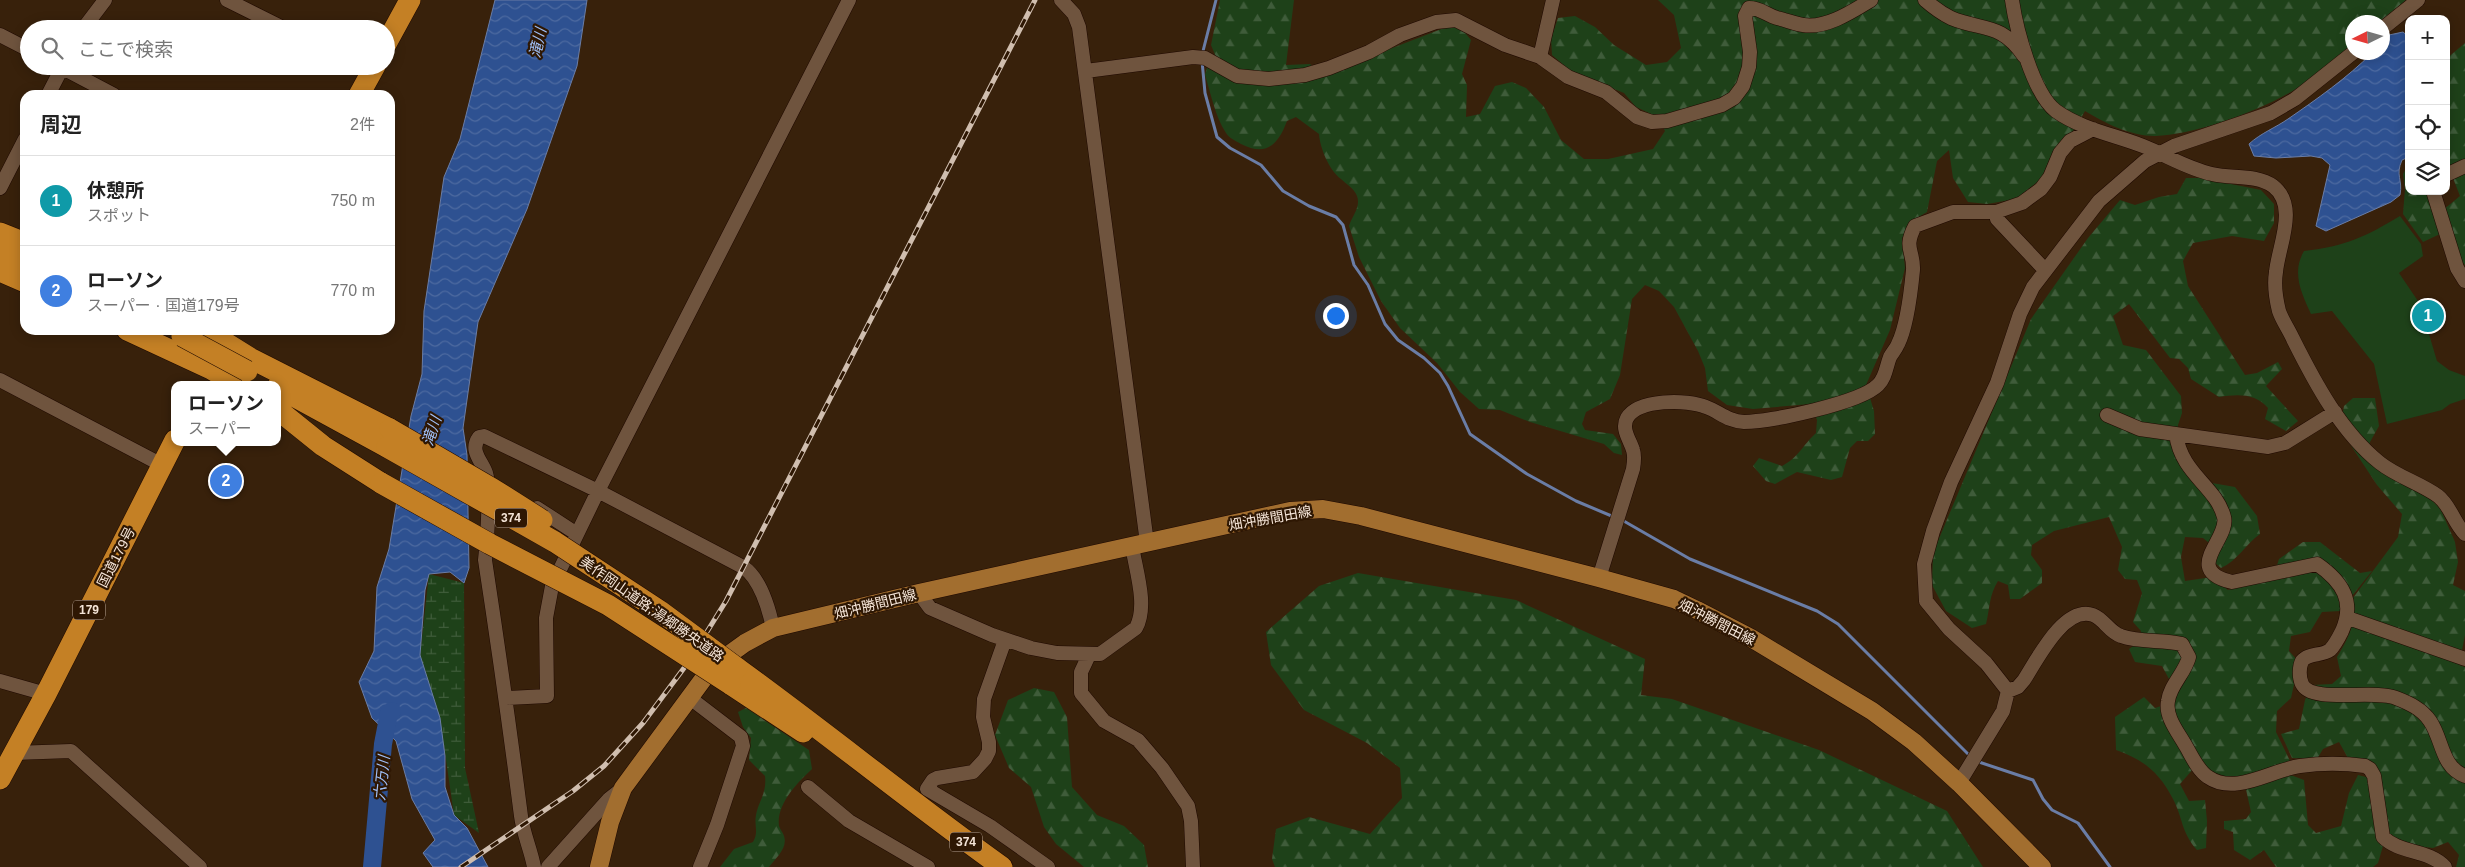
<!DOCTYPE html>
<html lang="ja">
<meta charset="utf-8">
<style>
:root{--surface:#fff;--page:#f2f2f2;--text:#222;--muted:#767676;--line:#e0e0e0;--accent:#0b8043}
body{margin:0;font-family:Helvetica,"Noto Sans JP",sans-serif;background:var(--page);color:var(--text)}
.controls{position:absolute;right:15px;top:15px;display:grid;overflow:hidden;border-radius:10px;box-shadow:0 2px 12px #0003}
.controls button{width:45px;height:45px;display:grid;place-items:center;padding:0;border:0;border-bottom:1px solid var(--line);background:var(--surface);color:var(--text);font:25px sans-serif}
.compass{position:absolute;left:2345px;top:15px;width:45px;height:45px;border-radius:50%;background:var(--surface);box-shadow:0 2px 12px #0003;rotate:265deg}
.you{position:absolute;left:1335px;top:315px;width:18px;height:18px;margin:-12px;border:4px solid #fff;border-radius:50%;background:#1a73e8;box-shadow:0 0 0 8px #1a73e833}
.badge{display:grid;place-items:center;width:32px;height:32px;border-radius:50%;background:var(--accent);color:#fff;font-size:16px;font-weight:700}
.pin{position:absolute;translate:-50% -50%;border:2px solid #fff;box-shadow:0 1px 5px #0006}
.popup{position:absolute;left:171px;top:381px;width:110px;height:65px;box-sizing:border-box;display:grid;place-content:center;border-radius:10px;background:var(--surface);filter:drop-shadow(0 1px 4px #0005);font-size:16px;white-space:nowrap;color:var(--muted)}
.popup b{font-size:19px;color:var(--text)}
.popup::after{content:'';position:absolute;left:50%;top:100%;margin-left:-10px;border:10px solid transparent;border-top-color:var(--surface)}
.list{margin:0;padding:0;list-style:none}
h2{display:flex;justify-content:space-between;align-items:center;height:65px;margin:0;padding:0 20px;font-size:21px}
h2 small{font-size:16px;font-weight:400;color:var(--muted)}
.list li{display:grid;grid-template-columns:32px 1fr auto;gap:15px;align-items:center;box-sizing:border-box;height:90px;padding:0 20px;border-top:1px solid var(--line)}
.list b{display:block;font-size:19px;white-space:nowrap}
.list p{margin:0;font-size:16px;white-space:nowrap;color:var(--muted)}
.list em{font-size:16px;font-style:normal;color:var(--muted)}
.icon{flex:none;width:28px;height:28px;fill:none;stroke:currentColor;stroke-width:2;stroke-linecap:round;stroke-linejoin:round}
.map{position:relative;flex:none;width:2465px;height:867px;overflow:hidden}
.search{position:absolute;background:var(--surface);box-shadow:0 2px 12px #0003;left:20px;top:20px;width:375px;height:55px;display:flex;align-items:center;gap:12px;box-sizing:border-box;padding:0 18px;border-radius:28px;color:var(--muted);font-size:19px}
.panel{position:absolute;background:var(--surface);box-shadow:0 2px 12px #0003;left:20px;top:90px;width:375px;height:245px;border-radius:15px}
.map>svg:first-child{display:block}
.grass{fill:#1e4119}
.forest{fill:url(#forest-firs)}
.wetland{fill:url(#wetland-marsh)}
.water{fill:url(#water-waves);stroke:#6a7da6}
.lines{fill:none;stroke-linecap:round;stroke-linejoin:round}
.stream{stroke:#6a7da6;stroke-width:3}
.river{stroke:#2e5191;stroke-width:18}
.minor-casing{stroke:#1f0900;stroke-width:15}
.major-casing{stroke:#1f0900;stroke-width:19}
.highway-casing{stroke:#1f0900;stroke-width:22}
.minor{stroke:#6f543e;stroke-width:14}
.major{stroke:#a26e2f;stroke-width:18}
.highway{stroke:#c48025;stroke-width:21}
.rail-casing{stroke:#d0beaf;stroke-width:5}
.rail{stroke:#2e1703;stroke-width:3;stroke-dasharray:9;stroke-linecap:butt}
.highway-bridge-casing{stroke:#1f0900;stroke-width:22;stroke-linecap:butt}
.highway-bridge{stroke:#c48025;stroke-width:21}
.labels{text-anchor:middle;stroke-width:4.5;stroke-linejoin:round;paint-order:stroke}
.shield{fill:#2e1703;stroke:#b9a798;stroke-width:1}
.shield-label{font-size:12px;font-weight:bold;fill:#f5e5d8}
.street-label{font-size:14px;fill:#f5e5d8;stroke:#2e1703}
.water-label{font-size:15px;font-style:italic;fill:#a0c0f7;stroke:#2e1703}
</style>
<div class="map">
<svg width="2465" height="867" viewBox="0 0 2465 867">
<defs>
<pattern id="forest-firs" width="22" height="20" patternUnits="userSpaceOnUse" patternTransform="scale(1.25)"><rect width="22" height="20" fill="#1e4119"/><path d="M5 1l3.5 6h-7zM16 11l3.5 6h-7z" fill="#3f5c3a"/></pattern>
<pattern id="wetland-marsh" width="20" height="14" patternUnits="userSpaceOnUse" patternTransform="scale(1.25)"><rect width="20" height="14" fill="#1e4119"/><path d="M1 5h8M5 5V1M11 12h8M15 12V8" fill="none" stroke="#3f5c3a"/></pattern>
<pattern id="water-waves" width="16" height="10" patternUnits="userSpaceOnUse" patternTransform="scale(1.25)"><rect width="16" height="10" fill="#2e5191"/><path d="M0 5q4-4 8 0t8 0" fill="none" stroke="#4d6aa0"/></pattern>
</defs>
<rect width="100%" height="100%" fill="#38210b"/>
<!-- grass -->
<path class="grass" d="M 2400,216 L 2421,244 L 2423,256 L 2399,273 L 2420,304 L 2437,361 L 2449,370 L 2465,376 L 2465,399 L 2450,404 L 2442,410 L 2387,424 L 2374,364 L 2332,311 L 2311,314 C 2302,294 2291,273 2304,251 C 2346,246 2365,237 2400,216 Z"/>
<!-- forest -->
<path class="forest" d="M 1220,0 L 1294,0 L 1286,65 L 1310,64 L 1325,74 L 1457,23 L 1471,40 L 1462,74 L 1467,85 L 1466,117 L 1480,114 L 1495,86 L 1512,82 L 1526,88 L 1544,107 L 1561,140 L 1584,159 L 1608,159 L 1653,149 L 1665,131 L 1658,117 L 1636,107 L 1624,93 L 1572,72 L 1552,55 L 1551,39 L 1558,18 L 1575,16 L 1595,27 L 1614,45 L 1646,65 L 1667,62 L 1681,48 L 1674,15 L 1658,0 L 2406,0 L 2379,22 L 2352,22 L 2352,44 C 2338,56 2324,69 2308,81 C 2274,106 2198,135 2155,136 C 2130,136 2105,123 2085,111 L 2074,130 L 2054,149 L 2041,179 L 2016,199 L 1987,204 L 1968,202 L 1953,178 L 1949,150 L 1937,161 L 1927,212 L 1910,222 L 1902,239 L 1905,268 L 1890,330 L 1866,385 L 1874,411 L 1875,434 L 1868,441 L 1857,441 L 1850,448 L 1842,477 L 1831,480 L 1797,472 L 1775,484 L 1766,481 L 1753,466 L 1759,458 L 1782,466 C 1799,457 1802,446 1816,433 L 1817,420 L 1810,404 L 1753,409 L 1727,405 L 1708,391 L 1705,368 L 1698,351 L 1674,307 L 1659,291 L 1645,285 L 1632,299 L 1620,375 L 1610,399 L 1586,412 L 1582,424 L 1585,430 L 1613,434 L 1621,444 L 1622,455 L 1614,453 L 1604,444 L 1530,422 L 1500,410 L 1479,409 L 1460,392 L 1437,363 L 1400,328 L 1381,301 L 1359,257 L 1349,226 C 1352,216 1361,207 1357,196 C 1354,188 1346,184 1341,179 C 1329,170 1320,148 1319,134 L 1296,117 L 1287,121 C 1278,145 1266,157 1241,144 C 1236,141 1229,138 1226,133 C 1215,116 1211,94 1205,75 L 1207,67 L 1213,66 L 1216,57 L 1211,45 Z
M 2465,43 L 2465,265 L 2461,261 L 2443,210 L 2460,196 L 2451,173 L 2446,170 L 2446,59 Z
M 2409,163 L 2409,191 L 2427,191 L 2440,234 L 2423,242 L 2403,214 L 2405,189 L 2403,174 Z
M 2186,178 L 2201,178 L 2261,190 L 2274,204 L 2274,223 L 2264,241 L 2232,236 L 2193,243 L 2183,261 L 2188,286 L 2245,375 L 2257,373 L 2278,362 L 2282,369 L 2266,386 L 2298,421 L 2286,431 L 2265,419 L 2268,408 C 2256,393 2237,394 2219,397 L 2191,379 L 2188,368 L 2179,359 L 2170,358 L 2129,304 L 2113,316 L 2123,345 L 2146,350 L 2181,396 L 2182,413 L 2178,425 L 2177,455 L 2192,476 L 2212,483 L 2235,487 L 2257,516 L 2260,534 C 2246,544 2237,561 2221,568 L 2212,560 L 2214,547 L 2203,538 L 2185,537 L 2181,557 L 2185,581 L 2212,577 L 2228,590 L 2273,578 L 2279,559 L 2303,542 L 2320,542 L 2360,573 L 2372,571 L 2340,611 L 2322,612 L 2310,632 L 2291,636 L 2289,651 L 2299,662 L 2291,698 L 2277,711 L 2276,732 L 2290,761 L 2288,774 L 2304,780 L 2308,825 L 2316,833 L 2341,826 L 2349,793 L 2358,775 L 2370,778 L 2377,830 L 2383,846 L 2378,863 L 2373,867 L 2276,867 L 2264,850 L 2250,860 L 2234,850 L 2233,832 L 2224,829 L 2224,821 L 2246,819 L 2251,812 L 2243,776 L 2219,777 L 2194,768 L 2180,784 L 2189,801 L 2205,800 L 2207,821 L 2206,848 L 2197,850 C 2181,832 2183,818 2173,799 C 2159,772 2144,760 2116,750 L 2115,717 L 2144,697 L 2155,708 L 2170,703 L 2175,690 L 2162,666 L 2135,662 L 2129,649 L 2139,642 L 2141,631 L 2133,622 L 2142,593 L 2137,580 L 2125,579 L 2118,570 L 2122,547 L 2109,517 L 2054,531 L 2032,545 L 2031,555 L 2042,570 L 2042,583 L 2020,599 L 2010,599 L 2008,585 L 1998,581 C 1989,595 1990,608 1986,624 L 1972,628 L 1946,611 L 1932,585 L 1933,553 L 2031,319 L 2088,238 L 2120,200 L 2135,205 L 2159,197 L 2177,194 Z
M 2353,398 L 2375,398 L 2379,426 L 2370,442 L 2368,456 L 2393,479 L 2428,496 L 2441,510 L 2455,542 L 2458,562 L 2453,585 L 2465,591 L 2465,635 L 2459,665 L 2465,667 L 2465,867 L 2456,867 L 2459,855 L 2448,842 L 2433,848 L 2409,845 L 2392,839 L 2384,828 L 2380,787 L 2348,758 L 2339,742 L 2323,749 L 2317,759 L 2292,758 L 2281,734 L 2299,729 L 2305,700 L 2312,685 L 2332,684 L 2341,676 L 2337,657 C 2350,636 2356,623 2353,598 L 2398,537 L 2402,514 L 2377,485 L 2340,429 L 2344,406 Z
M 1358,573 L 1516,600 L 1645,659 L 1641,695 L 1672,699 L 1819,750 L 1947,811 L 1983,867 L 1275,867 L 1272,859 L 1276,829 L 1309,817 L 1370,834 L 1402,798 L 1400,768 L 1367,743 L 1304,710 L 1271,665 L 1266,632 L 1319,586 Z
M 1034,688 L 1054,692 L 1067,717 L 1072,787 L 1097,815 L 1124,826 L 1144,845 L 1148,867 L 1084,867 L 1056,844 L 1044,827 L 1031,787 L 1009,768 L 995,735 L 1008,700 Z
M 746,708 L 809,750 L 812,769 C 798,782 776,804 779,826 C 780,829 783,833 784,836 C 788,848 776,858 769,867 L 720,867 L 734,849 L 753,842 C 759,832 754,826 756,815 C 759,800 767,793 765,776 L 749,760 L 751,738 L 743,727 L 738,712 Z"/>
<!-- wetland -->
<path class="wetland" d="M 429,574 L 464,583 L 465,768 L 479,833 L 454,815 L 444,746 L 420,655 Z"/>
<!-- water -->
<path class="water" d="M 495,0 L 587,0 L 577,66 L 527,209 L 478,322 L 463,428 L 467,455 L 469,568 L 464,583 L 450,572 L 429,574 L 425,590 L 420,655 L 440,718 L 445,756 L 445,787 L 454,815 L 467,828 L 488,867 L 433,867 L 423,853 L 435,840 L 412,799 L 396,741 L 372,718 L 359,682 L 374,651 L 377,587 L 389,549 L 411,416 L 422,374 L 424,311 L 444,177 L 460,139 Z
M 2403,32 L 2409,37 L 2409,157 L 2402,160 C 2395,176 2403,179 2400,195 L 2391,202 L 2326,231 L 2316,226 L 2330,165 L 2322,158 L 2311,156 L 2276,158 L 2254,156 L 2249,144 C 2261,133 2275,128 2288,119 C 2317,99 2347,78 2372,53 L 2382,52 L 2383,42 L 2389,35 Z"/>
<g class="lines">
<!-- stream -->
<path class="stream" d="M 1202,55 L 1216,0
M 1202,61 L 1205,93 L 1217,137 L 1230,148 L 1261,165 L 1283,191 L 1309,206 L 1336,217 L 1343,225 L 1354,265 L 1368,285 L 1385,324 L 1398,340 L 1424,358 L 1440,373 L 1448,386 L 1470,434 L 1527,474 L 1576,501 L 1614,517
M 1622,520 L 1690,559 L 1817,611 L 1838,624 L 1971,757
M 1976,761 L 2033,780 L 2043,799 L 2052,810 L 2078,823 L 2110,867"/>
<!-- river -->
<path class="river" d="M 372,867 L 383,744 L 389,713 L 392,711"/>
<!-- minor casing -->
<g class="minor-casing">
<path id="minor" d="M 227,0 L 285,29
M 1061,0 L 1074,14 L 1079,27 L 1147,543
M 1925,0 C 1933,7 1941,13 1951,18 C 1982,31 2001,22 2024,56
M 2012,0 C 2016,28 2033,94 2056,111 C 2081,129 2115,135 2143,146 C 2166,155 2188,169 2212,174 C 2232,179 2256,174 2273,186 C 2299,206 2278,247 2276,272 C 2274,284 2276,299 2279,311 C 2282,320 2289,330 2293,339 C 2315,383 2341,432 2380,463 C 2398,477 2420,483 2438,496 C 2450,505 2454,523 2465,534
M 83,29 L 105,0
M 2382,29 L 2418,0
M 0,35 L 29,50
M 1540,57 L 1553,0
M 59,66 L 114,95
M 1086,71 L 1193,57 L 1205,58 L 1237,76 L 1269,79 L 1305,75 L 1329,68 L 1369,52 L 1400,35 L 1436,22 L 1456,20 L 1505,45 L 1540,57 L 1568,77 L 1606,92 L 1637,117 L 1652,122 L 1667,121 L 1722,105 L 1734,98 L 1743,86 L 1749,67 L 1750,52 L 1745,16 L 1749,8 C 1761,8 1766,15 1777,18 C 1786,20 1795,24 1803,25 C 1826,29 1853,11 1871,0
M 48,95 L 63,66
M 2446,175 L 2465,166
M 0,188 L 25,139
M 2433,191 L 2457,268 L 2465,281
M 1996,212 L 1997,219 L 2045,270
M 0,380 L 162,465
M 2107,415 L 2140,429 L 2268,447 L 2285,443 L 2335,412
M 2176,434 C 2181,474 2216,486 2224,517 C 2230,539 2181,570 2232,582 L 2317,564 C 2343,582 2355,602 2342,631 C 2339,637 2335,645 2330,650 C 2322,656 2308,653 2302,661 C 2299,667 2299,678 2302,684 C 2311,704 2374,689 2396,698 C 2409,703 2422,709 2430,721 C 2443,740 2441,767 2465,776
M 537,508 L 577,534
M 1599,578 L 1633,469 C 1634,463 1635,456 1633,450 C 1630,440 1621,429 1627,418 C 1638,399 1687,399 1706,407 C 1720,412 1727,421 1744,422 C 1770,422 1860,403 1878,385 C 1886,377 1886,367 1890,357 C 1892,353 1896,349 1898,344 C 1907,326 1911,291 1913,270 C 1914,250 1903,249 1915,226 L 1953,212 L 1996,212 L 2022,203 L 2041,189 L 2050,177 L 2060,153 L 2070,141 L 2093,129
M 919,593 L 930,608 L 992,635 L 1031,648 L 1057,653 L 1100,654 L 1136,628 C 1148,606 1136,571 1132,546
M 2348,618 L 2465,659
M 1005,640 L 984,699 L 983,717 L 989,742 L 989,751 L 985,759 L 973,772 L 937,778 L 933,780 L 927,789 L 990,826 L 1048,867
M 1089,655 L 1081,672 L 1081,693 L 1104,721 L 1138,740 L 1162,768 L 1188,806 L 1191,821 L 1193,867
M 0,681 L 46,694
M 2008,691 L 2018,687 L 2024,680 C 2037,660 2064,605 2093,615 C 2104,619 2109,632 2121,636 C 2140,643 2162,639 2182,644 L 2189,657 C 2185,673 2170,685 2168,701 C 2165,716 2177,731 2184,743 C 2191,754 2197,770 2208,777 C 2235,796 2271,770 2300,766 C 2321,763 2344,763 2365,766 L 2370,769 L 2374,776 L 2383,837 C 2400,854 2428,849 2445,867
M 506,698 L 547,696 L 546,618 L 552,586 L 598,491 L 849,0
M 690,698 L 741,737 L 743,746 L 717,825 L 700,867
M 14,753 L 71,751 L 200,867
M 1959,783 L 2003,711 L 2008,691 L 1986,663 L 1949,629 L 1926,601 L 1924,564 L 1933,531 L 1951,482 L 1997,383 L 2020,314 L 2033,287 L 2099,201 L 2145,161 L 2174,146 L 2271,113 L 2295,99 L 2354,52
M 808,787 L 849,821 L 928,867
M 534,867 C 531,850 523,833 521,816 C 510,730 498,645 485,560 C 487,542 491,488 486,473 C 482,461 469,451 479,437 L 484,436 L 598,491 L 743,567 C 760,578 769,609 773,628
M 548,867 L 609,799 L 623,788"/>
</g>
<!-- major casing -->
<g class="major-casing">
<path id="major" d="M 599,867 L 610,822 L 623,788 L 704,678 L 720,661 L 745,643 L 773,628 L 919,593 L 1290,511 L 1323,509 L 1361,516 L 1599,578 L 1674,599 L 1697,610 L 1751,638 L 1872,711 L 1914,742 L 1959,783 L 2042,867"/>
</g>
<!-- highway casing -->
<g class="highway-casing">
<path id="highway" d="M 386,44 L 410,0
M 359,95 L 375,66
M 0,233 L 25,243
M 0,252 L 25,263
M 0,271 L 25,282
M 127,330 L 211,369 L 238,385
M 205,330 L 250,358 L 390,429
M 277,387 L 387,447
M 277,409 L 323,446 L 381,483
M 737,668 C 827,733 912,803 1002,867
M 730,684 L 803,732
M 0,779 L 46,694 L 175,440"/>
</g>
<!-- minor -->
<use href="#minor" class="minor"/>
<!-- major -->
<use href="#major" class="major"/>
<!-- highway -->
<use href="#highway" class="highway"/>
<!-- rail casing -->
<g class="rail-casing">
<path id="rail" d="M 461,867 L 573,791 L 604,766 L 643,723 L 687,664 L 726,601 L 1035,0"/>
</g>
<!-- rail -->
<use href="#rail" class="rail"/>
<!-- highway-bridge casing -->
<g class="highway-bridge-casing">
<path id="highway-bridge" d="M 182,336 L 247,371
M 390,429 L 493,489 L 542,520
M 387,447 L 555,542 L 660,611 L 737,668
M 381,483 L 490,544 L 608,605 L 730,684"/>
</g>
<!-- highway-bridge -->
<use href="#highway-bridge" class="highway-bridge"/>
</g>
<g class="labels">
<!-- shield labels -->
<g class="shield">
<rect x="495" y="508.5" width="32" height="19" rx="4"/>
<rect x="73" y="600.5" width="32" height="19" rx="4"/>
<rect x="950" y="832.5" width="32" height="19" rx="4"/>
</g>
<g class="shield-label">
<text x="511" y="522">374</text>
<text x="89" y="614">179</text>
<text x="966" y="846">374</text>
</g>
<!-- street labels -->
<g class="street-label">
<text transform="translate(1270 518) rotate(-10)" y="5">畑沖勝間田線</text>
<text transform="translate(116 557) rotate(-63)" y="5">国道179号</text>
<text transform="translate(875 604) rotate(-14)" y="5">畑沖勝間田線</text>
<text transform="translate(652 609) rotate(35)" y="5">美作岡山道路;湯郷勝央道路</text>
<text transform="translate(1717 622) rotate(27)" y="5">畑沖勝間田線</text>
</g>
<!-- water labels -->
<g class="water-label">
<text transform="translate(538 43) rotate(-77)" y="5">滝川</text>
<text transform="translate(432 431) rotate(-72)" y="5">滝川</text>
<text transform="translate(382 778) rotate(-84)" y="5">六万川</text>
</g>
</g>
</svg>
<div class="controls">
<button>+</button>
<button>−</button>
<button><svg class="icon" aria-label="locate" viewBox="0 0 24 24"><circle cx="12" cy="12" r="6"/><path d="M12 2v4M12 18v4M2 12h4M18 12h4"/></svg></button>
<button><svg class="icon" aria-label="layers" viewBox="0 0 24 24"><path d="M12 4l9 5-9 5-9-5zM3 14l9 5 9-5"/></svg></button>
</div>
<svg class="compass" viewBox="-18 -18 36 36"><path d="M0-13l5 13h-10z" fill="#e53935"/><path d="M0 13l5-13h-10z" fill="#767676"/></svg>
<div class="you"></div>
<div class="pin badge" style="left:2428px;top:316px;background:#0f9aa8">1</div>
<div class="pin badge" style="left:226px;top:481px;background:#3f7fe0">2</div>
<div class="popup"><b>ローソン</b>スーパー</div>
<div class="search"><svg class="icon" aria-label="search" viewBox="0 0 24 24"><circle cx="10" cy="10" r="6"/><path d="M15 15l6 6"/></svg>ここで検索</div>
<section class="panel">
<h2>周辺<small>2件</small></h2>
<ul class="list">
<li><span class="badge" style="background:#0f9aa8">1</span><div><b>休憩所</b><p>スポット</p></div><em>750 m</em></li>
<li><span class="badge" style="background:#3f7fe0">2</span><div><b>ローソン</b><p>スーパー · 国道179号</p></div><em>770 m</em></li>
</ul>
</section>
</div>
